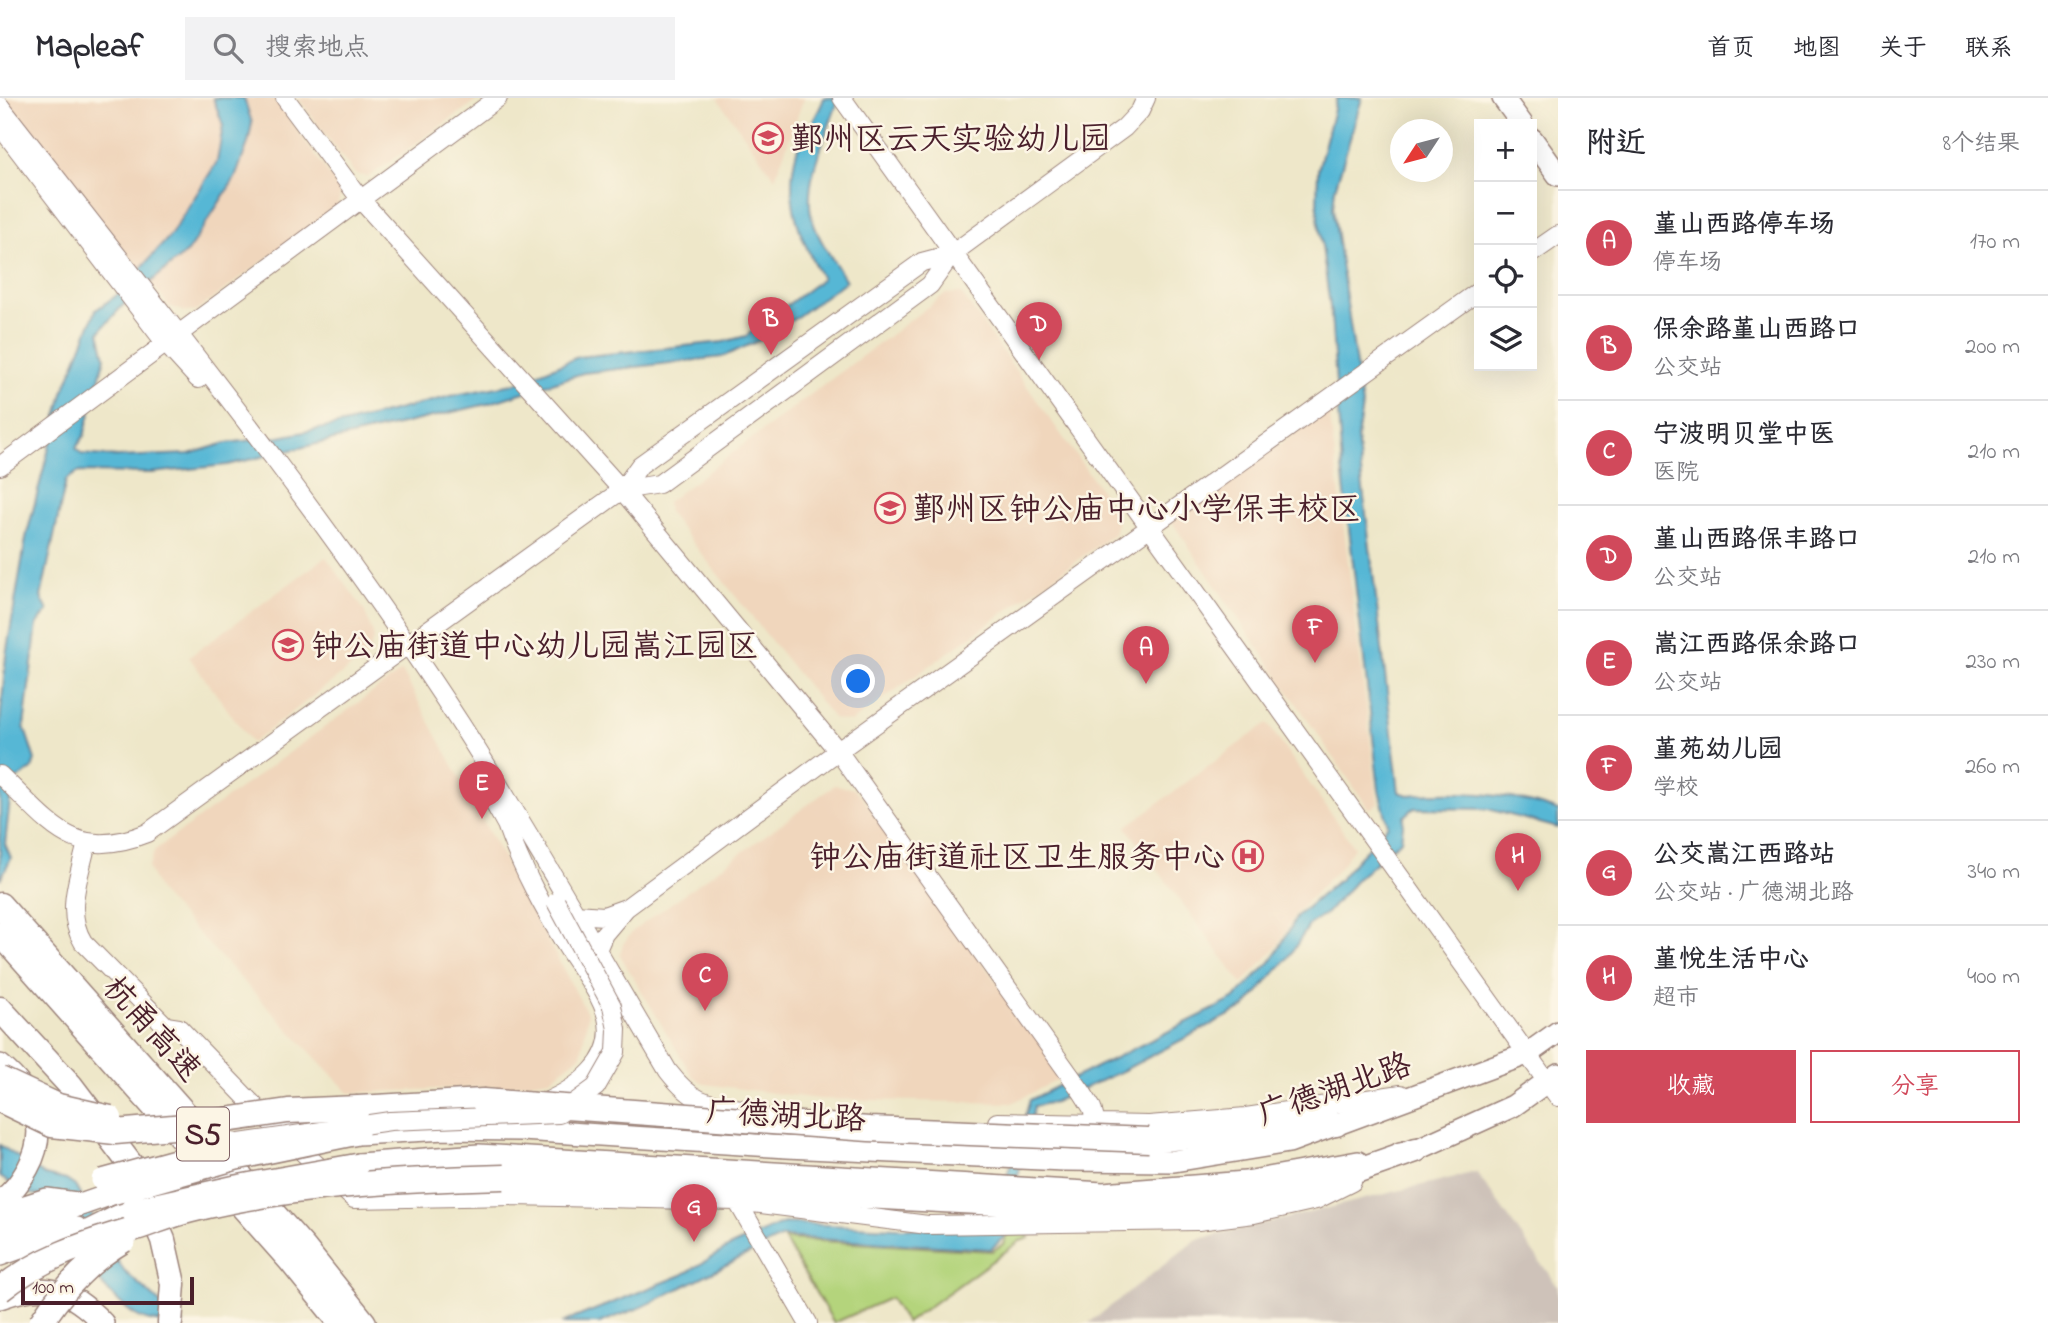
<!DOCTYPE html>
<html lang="zh">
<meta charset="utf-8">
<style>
:root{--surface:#fff;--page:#f2f2f3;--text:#2b2b33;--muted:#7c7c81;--line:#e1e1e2;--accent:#d1495b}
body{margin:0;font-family:"Indie Flower","LXGW WenKai TC",sans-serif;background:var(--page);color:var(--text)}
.controls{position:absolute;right:21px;top:21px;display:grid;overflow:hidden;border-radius:0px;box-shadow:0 7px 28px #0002}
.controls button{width:63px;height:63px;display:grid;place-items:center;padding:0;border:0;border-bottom:2px solid var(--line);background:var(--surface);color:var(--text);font:35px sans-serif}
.compass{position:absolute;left:1390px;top:21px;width:63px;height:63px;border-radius:50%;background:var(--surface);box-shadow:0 7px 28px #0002;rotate:234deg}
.scale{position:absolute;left:21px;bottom:18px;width:173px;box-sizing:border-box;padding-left:7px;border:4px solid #4a1f2b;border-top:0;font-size:19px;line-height:24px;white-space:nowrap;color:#4a1f2b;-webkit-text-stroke:5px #fcf5e5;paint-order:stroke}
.you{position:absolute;left:859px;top:584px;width:24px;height:24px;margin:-18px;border:5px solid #fff;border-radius:50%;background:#1a73e8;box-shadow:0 0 0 10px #1a73e833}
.badge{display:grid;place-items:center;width:46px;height:46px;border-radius:50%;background:var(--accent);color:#fff;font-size:23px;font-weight:700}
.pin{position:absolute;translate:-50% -58px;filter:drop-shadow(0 2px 4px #0008)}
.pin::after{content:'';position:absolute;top:37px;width:24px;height:21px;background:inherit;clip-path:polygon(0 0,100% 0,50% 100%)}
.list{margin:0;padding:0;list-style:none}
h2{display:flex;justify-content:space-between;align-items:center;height:91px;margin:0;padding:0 28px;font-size:30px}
h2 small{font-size:23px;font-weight:400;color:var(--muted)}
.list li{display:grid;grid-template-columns:46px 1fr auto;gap:21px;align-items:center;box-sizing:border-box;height:105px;padding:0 28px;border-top:2px solid var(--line)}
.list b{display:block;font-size:26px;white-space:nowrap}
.list p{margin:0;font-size:23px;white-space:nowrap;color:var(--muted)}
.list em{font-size:23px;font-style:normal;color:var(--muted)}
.actions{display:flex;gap:14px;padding:21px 28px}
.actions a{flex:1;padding:16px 0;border:2px solid var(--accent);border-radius:0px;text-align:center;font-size:24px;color:var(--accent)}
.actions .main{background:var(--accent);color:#fff}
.icon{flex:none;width:38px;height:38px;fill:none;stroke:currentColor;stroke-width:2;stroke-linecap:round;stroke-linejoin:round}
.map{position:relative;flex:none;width:1558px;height:1225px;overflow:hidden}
header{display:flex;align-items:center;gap:42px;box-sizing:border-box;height:98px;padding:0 35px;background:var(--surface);border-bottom:2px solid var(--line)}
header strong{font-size:33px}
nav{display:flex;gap:38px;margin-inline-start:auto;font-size:24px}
.search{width:490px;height:63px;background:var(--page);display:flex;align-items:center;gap:18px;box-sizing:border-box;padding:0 24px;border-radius:0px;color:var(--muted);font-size:26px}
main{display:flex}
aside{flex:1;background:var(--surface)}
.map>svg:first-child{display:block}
.built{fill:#f0d6bc}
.industrial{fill:#cec2b9}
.green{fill:#b4d47b;stroke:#7f7a53;stroke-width:2}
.water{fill:#56b7d5;stroke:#506b80;stroke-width:2}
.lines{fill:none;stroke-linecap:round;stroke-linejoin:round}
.minor-casing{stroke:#9c837a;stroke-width:20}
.major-casing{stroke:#9c837a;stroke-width:24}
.highway-casing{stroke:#9c837a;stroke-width:27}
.minor{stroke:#fff;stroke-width:18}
.major{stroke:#fff;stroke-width:21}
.highway{stroke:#fff;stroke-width:24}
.minor-bridge-casing{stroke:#9c837a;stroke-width:20;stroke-linecap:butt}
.major-bridge-casing{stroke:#9c837a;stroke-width:24;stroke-linecap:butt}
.highway-bridge-casing{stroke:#9c837a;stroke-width:27;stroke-linecap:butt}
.minor-bridge{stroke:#fff;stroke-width:18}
.major-bridge{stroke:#fff;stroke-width:21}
.highway-bridge{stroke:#fff;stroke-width:24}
.labels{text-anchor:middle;stroke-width:5;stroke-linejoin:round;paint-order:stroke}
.shield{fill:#fcf5e5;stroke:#7f5f63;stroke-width:2}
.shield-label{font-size:30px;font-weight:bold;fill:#4a1f2b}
.poi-label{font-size:32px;fill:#4a1f2b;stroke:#fcf5e5;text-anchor:start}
.street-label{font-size:32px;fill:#4a1f2b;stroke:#fcf5e5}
</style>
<header>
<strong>Mapleaf</strong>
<div class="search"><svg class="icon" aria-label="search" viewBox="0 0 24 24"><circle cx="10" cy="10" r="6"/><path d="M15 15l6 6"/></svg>搜索地点</div>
<nav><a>首页</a><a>地图</a><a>关于</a><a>联系</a></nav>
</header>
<main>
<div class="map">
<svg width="1558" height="1225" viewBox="0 0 1558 1225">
<rect width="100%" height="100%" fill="#fcf5e5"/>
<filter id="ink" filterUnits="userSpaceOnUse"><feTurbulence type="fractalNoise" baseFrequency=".0143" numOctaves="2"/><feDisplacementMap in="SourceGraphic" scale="14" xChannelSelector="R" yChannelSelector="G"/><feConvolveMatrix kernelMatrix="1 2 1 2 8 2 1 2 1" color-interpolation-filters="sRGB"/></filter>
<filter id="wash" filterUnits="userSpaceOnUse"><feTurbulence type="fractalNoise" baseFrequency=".00686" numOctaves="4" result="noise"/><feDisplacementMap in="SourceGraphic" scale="28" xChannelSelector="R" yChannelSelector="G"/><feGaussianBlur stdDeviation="1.57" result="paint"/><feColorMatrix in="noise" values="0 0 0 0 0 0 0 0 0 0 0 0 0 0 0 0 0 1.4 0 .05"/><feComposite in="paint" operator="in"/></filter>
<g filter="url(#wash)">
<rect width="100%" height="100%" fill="#eee7c9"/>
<!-- built -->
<path class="built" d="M 8,0 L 274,0 L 341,93 L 338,107 L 195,214 L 182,213 L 169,208 L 10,8 Z
M 298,0 L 479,0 L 479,1 L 368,79 L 355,76 Z
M 717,0 L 804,0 L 775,80 Z
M 961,195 L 1111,407 L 1117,425 L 1114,436 L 851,624 L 834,621 L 668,414 L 667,404 L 945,196 Z
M 1329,311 L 1378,706 L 1369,711 L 1172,424 Z
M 326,459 L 364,512 L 374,539 L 368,556 L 252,645 L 189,559 Z
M 402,573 L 588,917 L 581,957 L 550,981 L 506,988 L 349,995 L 160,795 L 148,770 L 155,752 Z
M 1267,625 L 1354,749 L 1343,766 L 1295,816 L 1278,847 L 1242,886 L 1126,729 Z
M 835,687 L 854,691 L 862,699 L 1065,978 L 1012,1005 L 819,1001 L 705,986 L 693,979 L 620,857 L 623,846 L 633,833 Z"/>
<!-- industrial -->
<path class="industrial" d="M 1476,1074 L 1558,1189 L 1558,1225 L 1089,1225 L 1196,1142 Z"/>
<!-- green -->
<path class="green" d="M 1027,1134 L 1029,1140 L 1020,1143 L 906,1225 L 890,1200 L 834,1225 L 784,1141 L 992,1153 L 1003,1146 L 1007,1136 Z"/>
<!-- water -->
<path class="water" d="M 213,0 L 244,0 L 252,25 L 248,45 L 235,80 L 188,153 L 122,208 L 99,234 L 105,259 L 84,338 L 76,350 L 81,356 L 118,359 L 189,356 L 226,345 L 280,339 L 343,326 L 455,297 L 513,286 L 578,259 L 723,244 L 746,238 L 822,181 C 800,139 783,101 797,53 C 802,38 818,19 824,0 L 839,0 C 828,34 804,80 811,116 C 816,140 834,162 846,183 L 772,237 L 722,259 L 583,275 L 487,306 L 227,367 L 151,375 L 78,374 L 66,382 L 41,499 L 48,513 L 37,526 L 24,628 L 35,662 L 32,671 L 12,684 L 5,746 L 11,760 L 0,782 L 0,626 L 6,557 L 26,440 L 63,295 L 96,212 L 117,197 L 170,138 L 217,64 L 223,27 Z
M 1337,0 L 1362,0 L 1335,91 L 1333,110 L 1362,308 L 1357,340 L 1399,694 L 1408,697 C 1459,692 1510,695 1558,713 L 1558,730 L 1488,711 L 1414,710 L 1404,719 L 1401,742 L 1357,781 L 1327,815 L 1310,826 L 1288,860 L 1245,909 L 1124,972 L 1054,1004 L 1034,1008 L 1004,1139 L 991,1151 L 782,1139 L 642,1209 L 599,1225 L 562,1225 L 682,1177 L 731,1148 L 784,1125 L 896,1130 L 991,1130 L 1030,1002 L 1234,901 L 1273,861 L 1297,818 L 1340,781 L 1388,727 L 1379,692 L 1342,369 L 1331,216 L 1317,110 L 1318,72 Z
M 0,1047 L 45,1077 L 66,1082 L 75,1088 L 124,1173 L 183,1225 C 137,1225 137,1221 104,1189 L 49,1099 L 25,1095 L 0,1079 Z"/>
</g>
<g filter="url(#ink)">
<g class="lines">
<!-- minor casing -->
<g class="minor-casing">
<path id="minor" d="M 285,0 L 361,102 L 622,392 L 838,653 L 1082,994 L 1092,1010 L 1096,1026
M 842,0 L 1558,999
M 0,8 C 158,210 323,413 462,628 C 534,741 600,858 668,973 C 692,1004 705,1006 742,1011
M 0,28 L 166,246 L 198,281
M 1532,155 L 1558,137
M 0,368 L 498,0
M 622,392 L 659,386 L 930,187 L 952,156 L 1124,30 L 1140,13 L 1146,0
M 0,677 C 51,725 72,765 147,735 L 622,392 L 640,367 L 922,164 L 952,156
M 479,678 L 513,739
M 507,729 C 522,772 544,811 567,849 C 580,870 600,894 607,919 C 618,963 576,991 543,1005
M 87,744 C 80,777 64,813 83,844 L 166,928 L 179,930 L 269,1023
M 626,810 L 838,653 L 1479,193
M 576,816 L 604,818 L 626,810 L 604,836 L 597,852
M 292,1024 L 272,1026 L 354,1101 L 514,1098 L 737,1103 L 928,1127 L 1198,1123 L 1254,1116 L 1316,1102 L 1352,1084
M 997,1024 L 1149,1027 L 1246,1019 L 1401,996
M 737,1103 L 808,1225"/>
</g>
<!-- major casing -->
<g class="major-casing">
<path id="major" d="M 1503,0 L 1522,26
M 1532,41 L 1558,77
M 0,967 C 33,994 50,1030 28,1070 C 20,1084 13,1094 0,1103
M 358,1036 L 445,1031 L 522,1032 L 787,1049 L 1064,1062 L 1174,1063 L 1289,1044 L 1527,956 L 1558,934
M 1400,1055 L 1416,1052 L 1513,1008 L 1558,976
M 359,1066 L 479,1057 L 1103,1095 L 1246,1084 L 1358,1064
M 0,1116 L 47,1101 L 76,1105
M 0,1135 L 109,1097
M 66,1144 L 130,1112
M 0,1157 L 77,1130
M 0,1200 C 46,1183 69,1190 103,1225"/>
</g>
<!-- highway casing -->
<g class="highway-casing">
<path id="highway" d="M 0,807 L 304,1150 L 364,1225
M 0,835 L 290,1162 L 341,1225
M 0,911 L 71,988 L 131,1067 L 163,1142 L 173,1186 L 170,1225
M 358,1010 L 483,1003
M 1149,1042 L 1336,1026
M 504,1079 L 1038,1107 L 1186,1109 L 1290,1096 L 1416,1052"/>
</g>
<!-- minor -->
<use href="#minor" class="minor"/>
<!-- major -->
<use href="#major" class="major"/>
<!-- highway -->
<use href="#highway" class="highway"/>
<!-- minor-bridge casing -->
<g class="minor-bridge-casing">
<path id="minor-bridge" d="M 233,1046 L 390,1023 L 559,1016 L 596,989 L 616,954 L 617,931 L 612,908 L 556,804"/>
</g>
<!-- major-bridge casing -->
<g class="major-bridge-casing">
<path id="major-bridge" d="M 102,1082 L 233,1046
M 109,1097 L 237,1061 L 358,1036
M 130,1112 L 236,1088 L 359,1066"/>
</g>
<!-- highway-bridge casing -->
<g class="highway-bridge-casing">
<path id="highway-bridge" d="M 0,981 L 58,1008 L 110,1020
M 0,1002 L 52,1027 L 115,1034 L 185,1028 L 288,1013 L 358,1010
M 483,1003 L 869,1031 L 1149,1042
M 0,1192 C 38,1161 83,1146 130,1132 C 150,1126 170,1117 191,1112 C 293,1087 399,1082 504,1079
M 41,1225 C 62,1192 90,1162 124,1142"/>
</g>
<!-- minor-bridge -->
<use href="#minor-bridge" class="minor-bridge"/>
<!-- major-bridge -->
<use href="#major-bridge" class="major-bridge"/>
<!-- highway-bridge -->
<use href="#highway-bridge" class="highway-bridge"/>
</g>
</g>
<!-- icons -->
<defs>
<g id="school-ring" transform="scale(1.575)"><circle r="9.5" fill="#fcf5e5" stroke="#d1495b" stroke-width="1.5"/><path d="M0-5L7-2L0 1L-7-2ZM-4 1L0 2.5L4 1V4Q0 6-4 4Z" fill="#d1495b"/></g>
<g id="hospital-ring" transform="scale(1.575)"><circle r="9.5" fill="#fcf5e5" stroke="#d1495b" stroke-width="1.5"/><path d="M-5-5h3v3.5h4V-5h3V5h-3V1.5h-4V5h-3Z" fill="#d1495b"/></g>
</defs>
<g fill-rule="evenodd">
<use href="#school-ring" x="768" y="40"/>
<use href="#school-ring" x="890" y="410"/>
<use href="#school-ring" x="288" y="547"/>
<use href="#hospital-ring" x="1248" y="758"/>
</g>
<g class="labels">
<!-- shield labels -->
<rect class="shield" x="177" y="1009.5" width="52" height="53" rx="5"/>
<g class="shield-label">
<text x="203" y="1046">S5</text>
</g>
<!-- poi labels -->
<g class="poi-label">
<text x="791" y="51">鄞州区云天实验幼儿园</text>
<text x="913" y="421">鄞州区钟公庙中心小学保丰校区</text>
<text x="311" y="558">钟公庙街道中心幼儿园嵩江园区</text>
<text x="1225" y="769" text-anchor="end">钟公庙街道社区卫生服务中心</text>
</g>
<!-- street labels -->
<g class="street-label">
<text transform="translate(153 930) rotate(48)" y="11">杭甬高速</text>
<text transform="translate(1334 990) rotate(-19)" y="11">广德湖北路</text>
<text transform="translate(786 1016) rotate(3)" y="11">广德湖北路</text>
</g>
</g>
</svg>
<div class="controls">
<button>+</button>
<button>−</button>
<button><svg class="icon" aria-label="locate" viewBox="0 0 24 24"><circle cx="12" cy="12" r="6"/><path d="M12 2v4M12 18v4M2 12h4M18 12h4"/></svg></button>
<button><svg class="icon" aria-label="layers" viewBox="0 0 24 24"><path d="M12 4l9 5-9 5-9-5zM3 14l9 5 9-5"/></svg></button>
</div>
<svg class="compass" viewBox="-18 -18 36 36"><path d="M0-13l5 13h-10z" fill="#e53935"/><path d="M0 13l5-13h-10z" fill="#7c7c81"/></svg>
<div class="scale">100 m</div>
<div class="you"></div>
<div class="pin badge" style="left:1146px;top:586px">A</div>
<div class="pin badge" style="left:771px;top:257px">B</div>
<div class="pin badge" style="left:705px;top:913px">C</div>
<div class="pin badge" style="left:1039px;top:262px">D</div>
<div class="pin badge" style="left:482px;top:721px">E</div>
<div class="pin badge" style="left:1315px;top:565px">F</div>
<div class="pin badge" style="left:694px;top:1144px">G</div>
<div class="pin badge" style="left:1518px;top:793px">H</div>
</div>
<aside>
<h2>附近<small>8个结果</small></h2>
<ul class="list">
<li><span class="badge">A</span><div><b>堇山西路停车场</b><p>停车场</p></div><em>170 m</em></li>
<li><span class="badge">B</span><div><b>保余路堇山西路口</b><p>公交站</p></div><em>200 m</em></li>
<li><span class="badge">C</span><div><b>宁波明贝堂中医</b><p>医院</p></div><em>210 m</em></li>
<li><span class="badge">D</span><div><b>堇山西路保丰路口</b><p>公交站</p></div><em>210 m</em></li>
<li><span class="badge">E</span><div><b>嵩江西路保余路口</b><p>公交站</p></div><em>230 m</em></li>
<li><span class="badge">F</span><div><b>堇苑幼儿园</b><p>学校</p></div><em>260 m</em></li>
<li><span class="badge">G</span><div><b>公交嵩江西路站</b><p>公交站 · 广德湖北路</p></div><em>340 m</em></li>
<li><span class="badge">H</span><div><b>堇悦生活中心</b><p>超市</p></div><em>400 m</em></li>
</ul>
<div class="actions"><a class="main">收藏</a><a>分享</a></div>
</aside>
</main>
